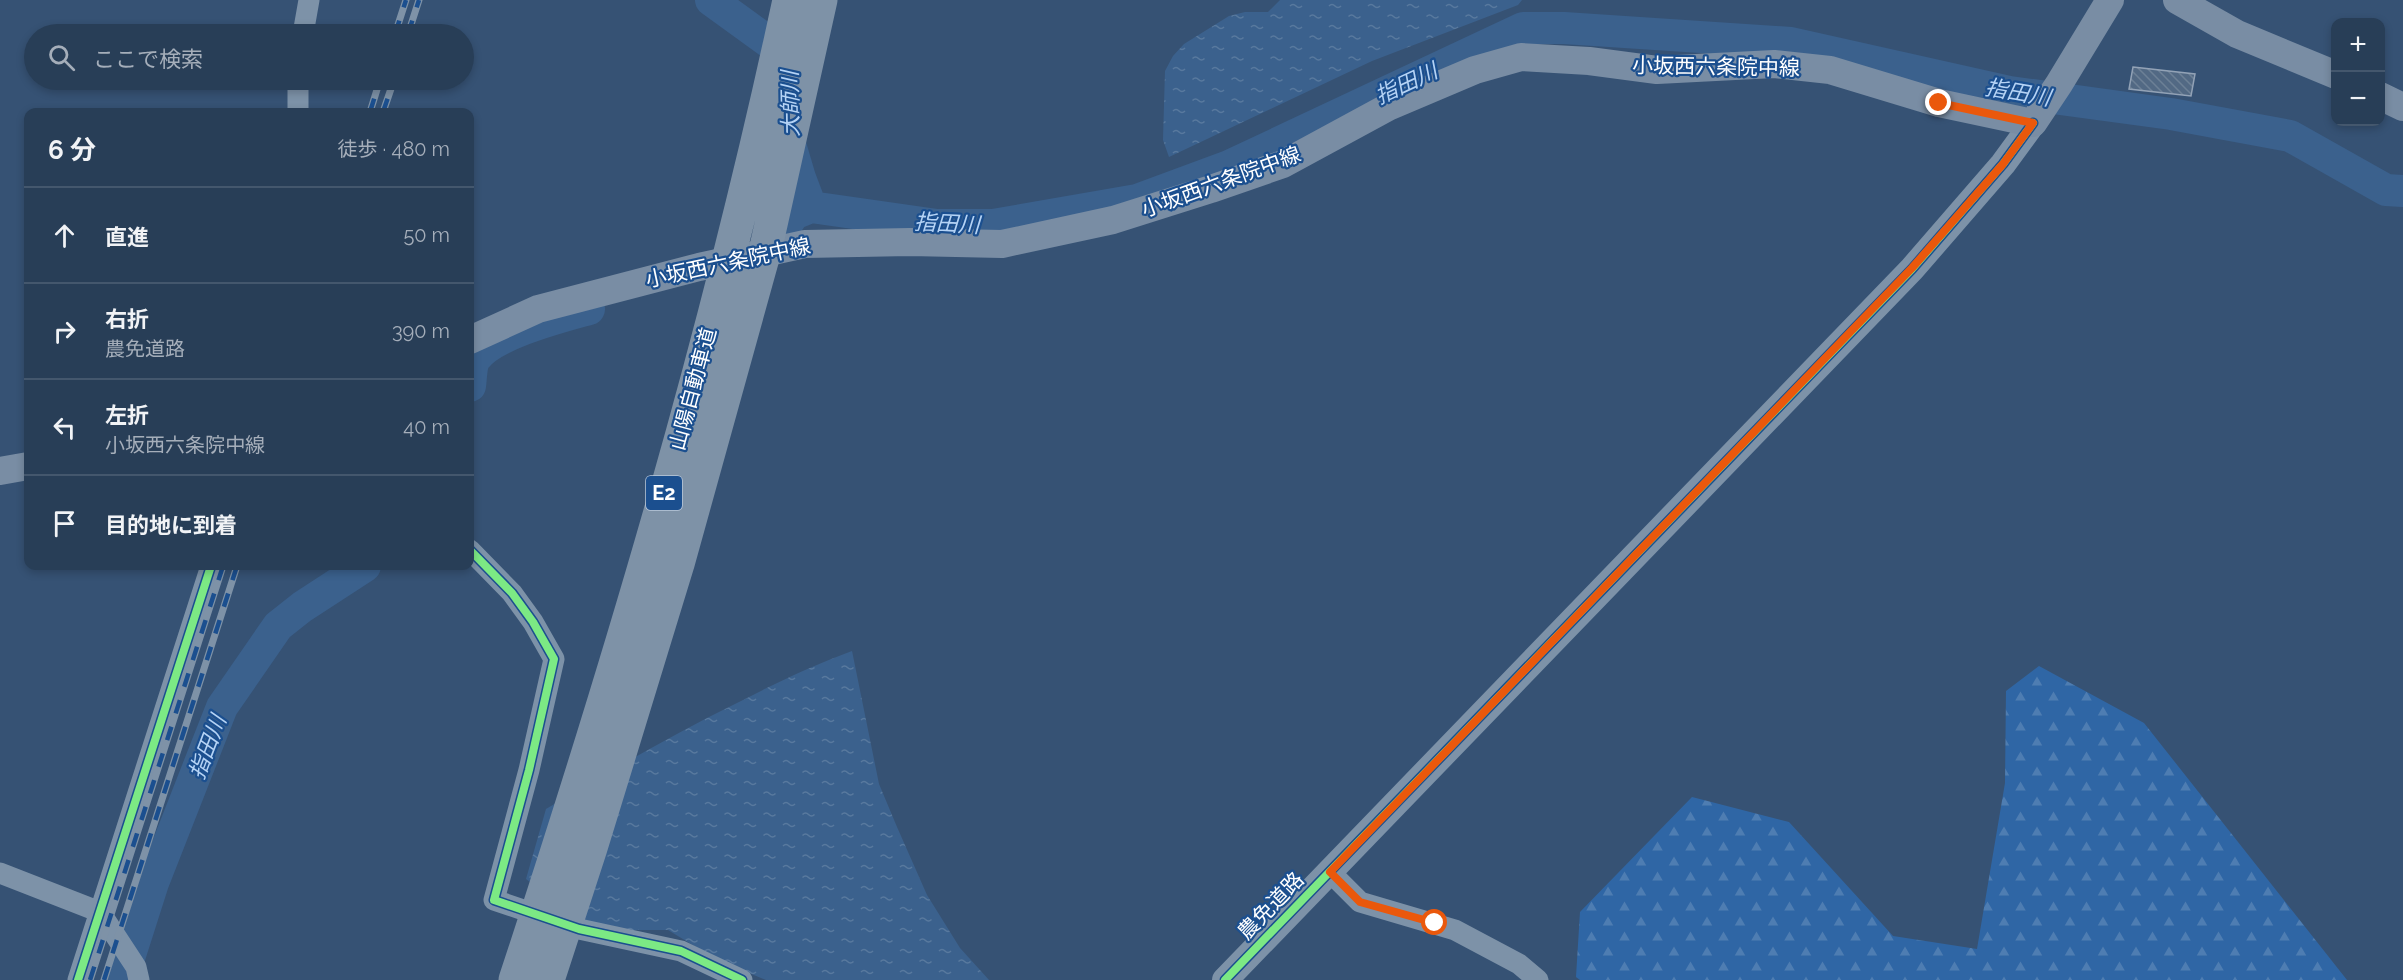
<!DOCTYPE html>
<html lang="ja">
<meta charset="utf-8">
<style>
:root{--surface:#283e57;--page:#344961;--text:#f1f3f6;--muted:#a5aeba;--line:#44576d}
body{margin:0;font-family:Raleway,"Noto Sans JP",sans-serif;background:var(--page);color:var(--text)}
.controls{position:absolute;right:18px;top:18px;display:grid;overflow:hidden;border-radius:12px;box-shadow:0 3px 9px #0003}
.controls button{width:54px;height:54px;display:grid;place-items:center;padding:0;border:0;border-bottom:2px solid var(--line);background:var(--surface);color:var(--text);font:30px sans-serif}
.stop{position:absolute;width:18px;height:18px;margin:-14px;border:4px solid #ea580c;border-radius:50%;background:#fff}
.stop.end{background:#ea580c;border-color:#fff;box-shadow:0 2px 6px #0008}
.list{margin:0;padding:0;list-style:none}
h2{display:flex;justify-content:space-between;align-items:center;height:78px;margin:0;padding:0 24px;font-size:26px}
h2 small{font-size:20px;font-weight:400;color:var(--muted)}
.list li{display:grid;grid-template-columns:39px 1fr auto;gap:18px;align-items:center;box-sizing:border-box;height:96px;padding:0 24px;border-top:2px solid var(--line)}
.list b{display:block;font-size:22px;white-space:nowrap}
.list p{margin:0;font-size:20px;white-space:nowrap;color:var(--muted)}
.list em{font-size:20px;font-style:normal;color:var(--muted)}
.icon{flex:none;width:33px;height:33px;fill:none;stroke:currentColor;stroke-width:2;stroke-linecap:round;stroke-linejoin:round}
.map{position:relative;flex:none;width:2403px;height:980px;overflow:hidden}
.search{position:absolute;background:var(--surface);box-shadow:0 3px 9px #0003;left:24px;top:24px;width:450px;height:66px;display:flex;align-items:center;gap:15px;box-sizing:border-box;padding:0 21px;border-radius:33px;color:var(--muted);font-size:22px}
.panel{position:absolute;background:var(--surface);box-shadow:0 3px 9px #0003;left:24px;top:108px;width:450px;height:462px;border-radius:12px}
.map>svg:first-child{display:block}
.forest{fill:url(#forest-firs)}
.water{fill:url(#water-ripples)}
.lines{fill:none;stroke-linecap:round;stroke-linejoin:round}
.river{stroke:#3b618d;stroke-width:32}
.building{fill:url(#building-back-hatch);stroke:#92a2b6;stroke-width:1.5}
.minor{stroke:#7d92a8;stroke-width:21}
.tertiary{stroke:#7d92a8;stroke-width:26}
.secondary{stroke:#798da4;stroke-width:28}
.rail-casing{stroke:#7e92a7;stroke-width:7}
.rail{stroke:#1b4f8f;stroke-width:4.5;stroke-dasharray:14;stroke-linecap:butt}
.motorway-bridge{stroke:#7e92a7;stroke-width:33}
.cycleway-casing{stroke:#1b4f8f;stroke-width:11}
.cycleway{stroke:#7ce984;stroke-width:8}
.route{stroke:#ea580c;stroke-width:8}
.labels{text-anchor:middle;stroke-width:4.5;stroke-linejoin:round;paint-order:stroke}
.shield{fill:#1b4f8f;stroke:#bbcadd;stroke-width:1.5}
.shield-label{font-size:20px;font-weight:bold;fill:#fff}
.street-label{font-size:21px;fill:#fff;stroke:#1b4f8f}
.water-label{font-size:22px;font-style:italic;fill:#b5d3f5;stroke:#1b4f8f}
</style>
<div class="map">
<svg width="2403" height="980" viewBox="0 0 2403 980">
<defs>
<pattern id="forest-firs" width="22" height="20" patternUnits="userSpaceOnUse" patternTransform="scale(1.5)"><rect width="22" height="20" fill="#2f66a5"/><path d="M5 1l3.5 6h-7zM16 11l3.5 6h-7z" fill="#4e7db2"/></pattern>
<pattern id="water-ripples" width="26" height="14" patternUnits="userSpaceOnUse" patternTransform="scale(1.5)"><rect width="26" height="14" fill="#3b618d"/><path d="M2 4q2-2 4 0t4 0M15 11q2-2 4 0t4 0" fill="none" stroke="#58799e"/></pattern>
<pattern id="building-back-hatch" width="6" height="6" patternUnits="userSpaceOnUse" patternTransform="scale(1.5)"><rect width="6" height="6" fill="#526984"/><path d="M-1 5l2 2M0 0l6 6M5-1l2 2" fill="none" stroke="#6c8096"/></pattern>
</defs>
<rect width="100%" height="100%" fill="#365274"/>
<!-- forest -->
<path class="forest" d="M 2039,666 L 2144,723 L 2347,980 L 1580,980 L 1576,977 L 1580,912 L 1692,797 L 1789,822 L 1893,936 L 1977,949 L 2005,783 L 2006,691 Z"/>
<!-- water -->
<path class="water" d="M 1280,0 L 1522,0 L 1518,5 L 1372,61 L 1169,157 L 1163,140 L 1165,71 L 1173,56 L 1184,44 L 1229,16 L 1245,12 L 1268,12 Z
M 852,651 L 879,784 L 897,827 L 927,895 L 960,948 L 989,980 L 766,980 L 716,959 L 668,930 L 625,930 L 585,921 L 526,879 L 546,809 C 608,772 670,736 735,704 C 774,684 811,666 852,651 Z"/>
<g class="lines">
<!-- river -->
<path class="river" d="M 711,0 L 788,56 L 790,67
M 787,134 L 800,178 L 811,207
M 763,257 L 794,214 L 811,207 L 937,225 L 993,225 L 1137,200 L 1229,166 L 1523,28 L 1564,28 L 1791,43 L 2010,92 L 2171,114 L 2290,136 L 2386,190 L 2403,191
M 470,386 C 471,379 471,365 475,359 C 493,334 560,317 589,309
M 122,980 L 153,883 L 222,707 L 278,626 L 302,607 L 365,566"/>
</g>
<!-- building -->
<path class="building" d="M 2133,67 L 2195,74 L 2191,96 L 2129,89 Z"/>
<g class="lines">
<!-- minor -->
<path class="minor" d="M 303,34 L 309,0
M 298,112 L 298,80
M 470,550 L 512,593 L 533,622 L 554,659 L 529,770 L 494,900 L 579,929 L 681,951 L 742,980
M 1330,872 L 1360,902 L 1455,930 L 1519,964 L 1538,980
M 0,873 L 100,912 L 136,967 L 139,980
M 78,980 L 211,566"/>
<!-- tertiary -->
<path class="tertiary" d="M 1225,980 L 1912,269 L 2003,164 L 2033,123"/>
<!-- secondary -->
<path class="secondary" d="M 2177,0 L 2237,34 L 2336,75
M 2380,96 L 2403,107
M 470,340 L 538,309 L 699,267 L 805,244 L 910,242 L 1002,244 L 1113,220 L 1211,189 L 1283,164 L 1390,106 L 1475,70 L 1521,57 L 1589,61 L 1657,70 L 1774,64 L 1830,70 L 1939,103 L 2033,123 L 2059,84 L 2110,0
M 0,471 L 28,466"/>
<!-- rail casing -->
<g class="rail-casing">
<path id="rail" d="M 395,34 L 406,0
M 408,34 L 419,0
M 370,112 L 380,80
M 383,112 L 394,80
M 90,980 L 223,566
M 104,980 L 237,566"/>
</g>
<!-- rail -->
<use href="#rail" class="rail"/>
<!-- motorway-bridge -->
<path class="motorway-bridge" d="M 515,980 C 621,658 718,332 789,0
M 548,980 L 591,848 L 678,564 L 766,247 L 821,0"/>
<!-- cycleway casing -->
<g class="cycleway-casing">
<path id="cycleway" d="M 470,550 L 512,593 L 533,622 L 554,659 L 529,770 L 494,900 L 579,929 L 681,951 L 742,980
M 78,980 L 211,566
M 1225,980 L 1912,269 L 2003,164 L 2033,123"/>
</g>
<!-- cycleway -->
<use href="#cycleway" class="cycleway"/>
</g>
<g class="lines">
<!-- route -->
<path class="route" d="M 1435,923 L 1360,902 L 1330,872 L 1912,268 L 2003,164 L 2033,123 L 1939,103"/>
</g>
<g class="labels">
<!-- shield labels -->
<rect class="shield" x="646" y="476" width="36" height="34" rx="4.5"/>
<g class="shield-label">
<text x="664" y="500">E2</text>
</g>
<!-- street labels -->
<g class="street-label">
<text transform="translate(1716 67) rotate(1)" y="7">小坂西六条院中線</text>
<text transform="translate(1221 182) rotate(-20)" y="7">小坂西六条院中線</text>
<text transform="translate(728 263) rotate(-12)" y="7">小坂西六条院中線</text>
<text transform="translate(693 389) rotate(-75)" y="7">山陽自動車道</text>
<text transform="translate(1271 906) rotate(-46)" y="7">農免道路</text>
</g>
<!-- water labels -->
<g class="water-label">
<text transform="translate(1406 83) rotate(-25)" y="8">指田川</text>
<text transform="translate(2018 92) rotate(10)" y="8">指田川</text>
<text transform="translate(790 104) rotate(-91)" y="8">大師川</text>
<text transform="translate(947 223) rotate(3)" y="8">指田川</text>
<text transform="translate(207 747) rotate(-69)" y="8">指田川</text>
</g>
</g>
</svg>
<div class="controls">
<button>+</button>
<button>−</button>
</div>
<div class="stop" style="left:1435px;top:923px"></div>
<div class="stop end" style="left:1939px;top:103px"></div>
<div class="search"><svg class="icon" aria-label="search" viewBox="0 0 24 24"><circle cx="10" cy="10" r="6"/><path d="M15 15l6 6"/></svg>ここで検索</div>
<section class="panel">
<h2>6 分<small>徒歩 · 480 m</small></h2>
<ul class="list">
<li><svg class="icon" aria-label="ahead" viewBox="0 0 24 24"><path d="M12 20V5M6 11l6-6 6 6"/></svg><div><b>直進</b></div><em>50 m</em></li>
<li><svg class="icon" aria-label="right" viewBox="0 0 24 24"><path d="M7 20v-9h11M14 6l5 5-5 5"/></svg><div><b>右折</b><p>農免道路</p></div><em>390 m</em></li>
<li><svg class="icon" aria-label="left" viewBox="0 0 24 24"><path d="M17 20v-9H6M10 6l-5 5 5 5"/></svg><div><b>左折</b><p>小坂西六条院中線</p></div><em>40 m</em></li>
<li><svg class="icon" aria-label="arrive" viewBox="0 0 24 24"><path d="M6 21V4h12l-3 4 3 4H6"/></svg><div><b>目的地に到着</b></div></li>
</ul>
</section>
</div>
